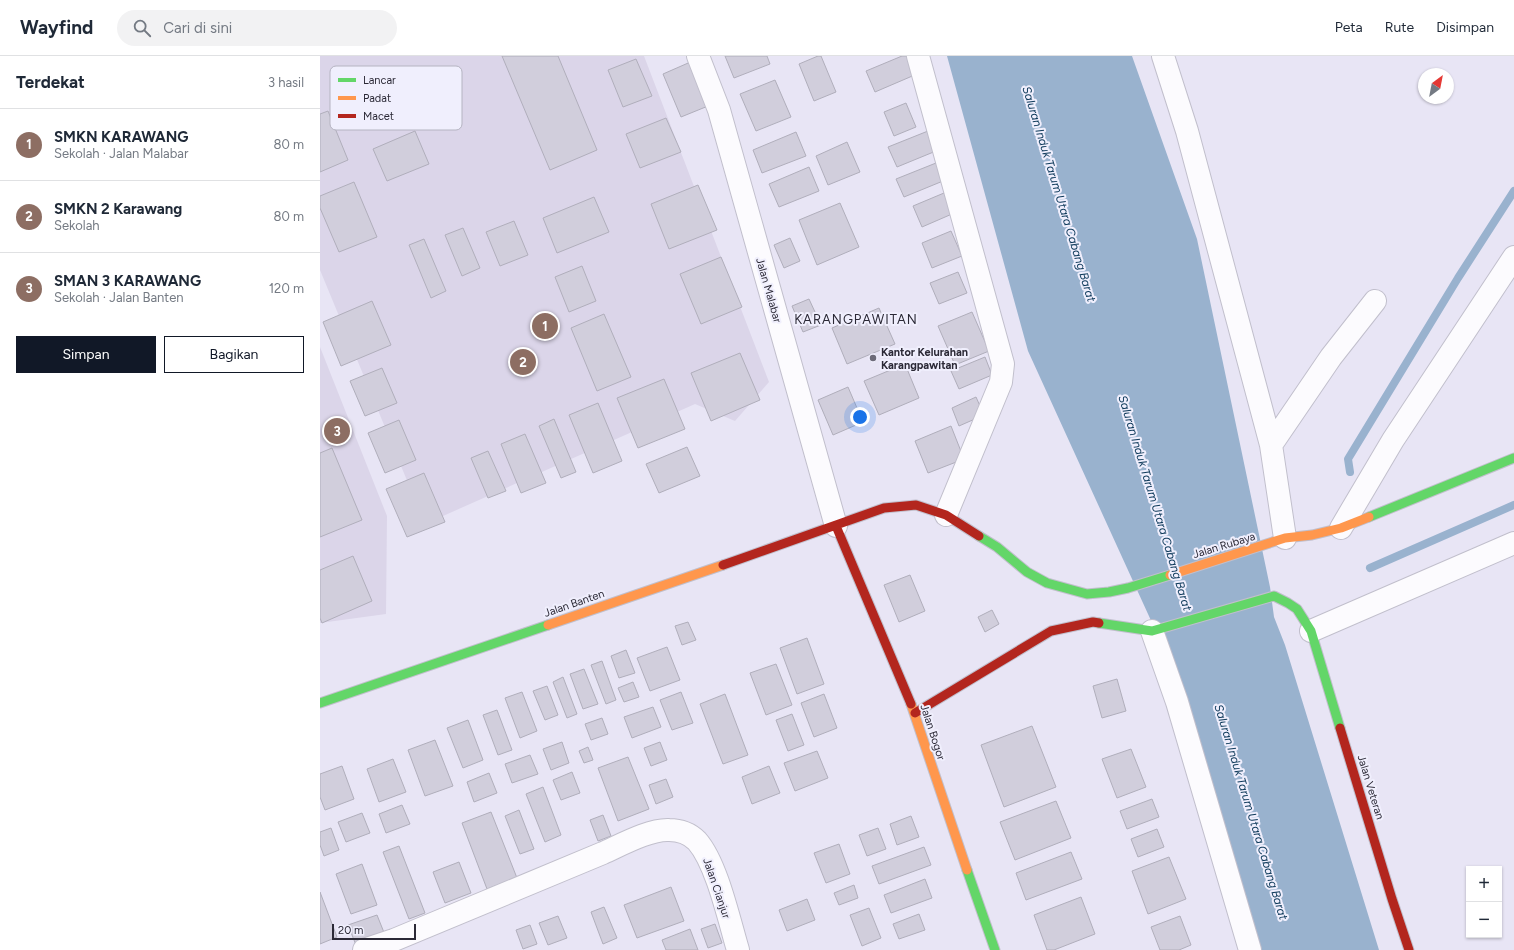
<!DOCTYPE html>
<html lang="id">
<meta charset="utf-8">
<style>
:root{--surface:#fff;--page:#f2f2f3;--text:#1f2937;--muted:#747a83;--line:#e0e1e3;--accent:#111827}
body{margin:0;font-family:Figtree,sans-serif;background:var(--page);color:var(--text)}
.controls{position:absolute;right:12px;bottom:12px;display:grid;overflow:hidden;border-radius:0px;box-shadow:0 1px 3px #0004}
.controls button{width:36px;height:36px;display:grid;place-items:center;padding:0;border:0;border-bottom:1px solid var(--line);background:var(--surface);color:var(--text);font:20px sans-serif}
.compass{position:absolute;left:1098px;top:12px;width:36px;height:36px;border-radius:50%;background:var(--surface);box-shadow:0 1px 3px #0004;rotate:32deg}
.scale{position:absolute;left:12px;bottom:10px;width:84px;box-sizing:border-box;padding-left:4px;border:2px solid #2b2936;border-top:0;font-size:11px;line-height:14px;white-space:nowrap;color:#2b2936;-webkit-text-stroke:3px #f0effd;paint-order:stroke}
.you{position:absolute;left:540px;top:361px;width:14px;height:14px;margin:-10px;border:3px solid #fff;border-radius:50%;background:#1a73e8;box-shadow:0 0 0 6px #1a73e833}
.badge{display:grid;place-items:center;width:26px;height:26px;border-radius:50%;background:var(--accent);color:#fff;font-size:13px;font-weight:700}
.pin{position:absolute;translate:-50% -50%;border:2px solid #fff;box-shadow:0 1px 4px #0006}
.list{margin:0;padding:0;list-style:none}
h2{display:flex;justify-content:space-between;align-items:center;height:52px;margin:0;padding:0 16px;font-size:17px}
h2 small{font-size:13px;font-weight:400;color:var(--muted)}
.list li{display:grid;grid-template-columns:26px 1fr auto;gap:12px;align-items:center;box-sizing:border-box;height:72px;padding:0 16px;border-top:1px solid var(--line)}
.list b{display:block;font-size:15px;white-space:nowrap}
.list p{margin:0;font-size:13px;white-space:nowrap;color:var(--muted)}
.list em{font-size:13px;font-style:normal;color:var(--muted)}
.actions{display:flex;gap:8px;padding:12px 16px}
.actions a{flex:1;padding:9px 0;border:1px solid var(--accent);border-radius:0px;text-align:center;font-size:14px;color:var(--accent)}
.actions .main{background:var(--accent);color:#fff}
.icon{flex:none;width:22px;height:22px;fill:none;stroke:currentColor;stroke-width:2;stroke-linecap:round;stroke-linejoin:round}
.map{position:relative;flex:none;width:1194px;height:894px;overflow:hidden}
header{display:flex;align-items:center;gap:24px;box-sizing:border-box;height:56px;padding:0 20px;background:var(--surface);border-bottom:1px solid var(--line)}
header strong{font-size:19px}
nav{display:flex;gap:22px;margin-inline-start:auto;font-size:14px}
.search{width:280px;height:36px;background:var(--page);display:flex;align-items:center;gap:10px;box-sizing:border-box;padding:0 14px;border-radius:22px;color:var(--muted);font-size:15px}
main{display:flex}
aside{flex:1;background:var(--surface)}
.map>svg:first-child{display:block}
.education{fill:#dbd5e9}
.water{fill:#99b2ce}
.lines{fill:none;stroke-linecap:round;stroke-linejoin:round}
.stream{stroke:#99b2ce;stroke-width:8}
.building{fill:#d1cedc;stroke:#b0aebb}
.street-casing{stroke:#c1bfcc;stroke-width:24}
.fast-casing{stroke:#c1bfcc;stroke-width:11}
.slow-casing{stroke:#c1bfcc;stroke-width:11}
.jam-casing{stroke:#c1bfcc;stroke-width:11}
.street{stroke:#fcfbfe;stroke-width:22}
.fast{stroke:#63d668;stroke-width:9}
.slow{stroke:#ff974d;stroke-width:9}
.jam{stroke:#b3261e;stroke-width:9}
.poi-dot{fill:#6d6b79;stroke:#f0effd;stroke-width:1.5}
.labels{text-anchor:middle;stroke-width:4;stroke-linejoin:round;paint-order:stroke}
.street-label{font-size:11px;fill:#2b2936;stroke:#f0effd}
.poi-label{font-size:11px;font-weight:bold;fill:#2b2936;stroke:#f0effd;text-anchor:start}
.water-label{font-size:12px;font-style:italic;fill:#0c3859;stroke:#f0effd}
.quarter-label{font-size:13px;letter-spacing:1px;fill:#2b2936;stroke:#f0effd}
.key{fill:#f0effd;stroke:#b5b4c1;stroke-width:1}
.key-label{font-size:11px;fill:#2b2936}
</style>
<header>
<strong>Wayfind</strong>
<div class="search"><svg class="icon" aria-label="search" viewBox="0 0 24 24"><circle cx="10" cy="10" r="6"/><path d="M15 15l6 6"/></svg>Cari di sini</div>
<nav><a>Peta</a><a>Rute</a><a>Disimpan</a></nav>
</header>
<main>
<aside>
<h2>Terdekat<small>3 hasil</small></h2>
<ul class="list">
<li><span class="badge" style="background:#8d6e63">1</span><div><b>SMKN KARAWANG</b><p>Sekolah · Jalan Malabar</p></div><em>80 m</em></li>
<li><span class="badge" style="background:#8d6e63">2</span><div><b>SMKN 2 Karawang</b><p>Sekolah</p></div><em>80 m</em></li>
<li><span class="badge" style="background:#8d6e63">3</span><div><b>SMAN 3 KARAWANG</b><p>Sekolah · Jalan Banten</p></div><em>120 m</em></li>
</ul>
<div class="actions"><a class="main">Simpan</a><a>Bagikan</a></div>
</aside>
<div class="map">
<svg width="1194" height="894" viewBox="0 0 1194 894">
<rect width="100%" height="100%" fill="#e8e5f5"/>
<!-- education -->
<path class="education" d="M 0,0 L 324,0 L 449,326 L 415,365 L 375,348 L 105,468 L 0,214 Z
M 0,291 L 67,460 L 66,558 L 0,567 Z"/>
<!-- water -->
<path class="water" d="M 627,0 L 812,0 L 877,183 L 950,531 L 954,561 L 965,589 L 1059,894 L 937,894 L 849,604 L 708,295 Z"/>
<g class="lines">
<!-- stream -->
<path class="stream" d="M 1030,416 L 1028,403 L 1138,222 L 1194,135
M 1050,512 L 1194,449"/>
</g>
<!-- building -->
<path class="building" d="M 182,0 L 238,0 L 277,94 L 230,114 Z
M 405,0 L 447,0 L 450,8 L 414,22 Z
M 498,0 L 501,0 L 516,36 L 494,45 L 479,8 Z
M 582,0 L 590,0 L 597,18 L 555,36 L 546,15 Z
M 316,3 L 332,40 L 303,51 L 288,14 Z
M 375,4 L 393,48 L 361,61 L 343,18 Z
M 455,24 L 471,61 L 436,75 L 420,38 Z
M 586,47 L 596,71 L 574,80 L 564,56 Z
M 8,55 L 28,104 L 0,116 L 0,58 Z
M 346,62 L 361,96 L 320,112 L 306,78 Z
M 95,75 L 109,108 L 67,125 L 53,93 Z
M 608,75 L 616,95 L 577,111 L 568,91 Z
M 476,76 L 486,100 L 442,117 L 433,94 Z
M 527,86 L 540,116 L 508,129 L 496,100 Z
M 616,107 L 623,125 L 584,141 L 576,123 Z
M 489,111 L 499,135 L 459,151 L 449,128 Z
M 34,126 L 57,181 L 19,196 L 0,152 L 0,140 Z
M 378,129 L 397,174 L 349,193 L 331,148 Z
M 624,137 L 632,158 L 602,171 L 593,150 Z
M 274,141 L 289,176 L 237,197 L 223,162 Z
M 520,147 L 539,191 L 497,209 L 479,164 Z
M 194,165 L 208,199 L 180,210 L 166,176 Z
M 143,172 L 160,212 L 142,220 L 125,179 Z
M 631,175 L 642,200 L 612,212 L 602,187 Z
M 470,182 L 480,205 L 464,212 L 454,189 Z
M 104,183 L 126,235 L 111,242 L 89,189 Z
M 401,201 L 422,251 L 381,268 L 360,218 Z
M 262,210 L 276,245 L 249,256 L 235,221 Z
M 638,216 L 647,237 L 619,248 L 610,227 Z
M 489,243 L 501,269 L 483,276 L 472,250 Z
M 52,245 L 71,289 L 21,310 L 3,266 Z
M 559,252 L 575,288 L 527,308 L 512,272 Z
M 652,256 L 669,295 L 635,309 L 618,270 Z
M 284,258 L 311,321 L 277,335 L 251,272 Z
M 420,297 L 440,344 L 391,365 L 371,317 Z
M 665,301 L 672,319 L 639,333 L 631,315 Z
M 585,308 L 599,342 L 559,359 L 544,325 Z
M 62,312 L 77,347 L 45,360 L 30,325 Z
M 344,323 L 365,373 L 318,392 L 297,342 Z
M 528,331 L 543,366 L 513,379 L 498,344 Z
M 656,341 L 664,359 L 639,370 L 632,352 Z
M 278,347 L 302,405 L 273,417 L 249,359 Z
M 234,363 L 256,416 L 241,422 L 219,370 Z
M 79,364 L 96,404 L 65,417 L 48,377 Z
M 631,370 L 644,403 L 608,417 L 595,385 Z
M 205,378 L 226,427 L 201,437 L 181,388 Z
M 367,391 L 380,420 L 339,437 L 326,408 Z
M 12,392 L 42,464 L 0,481 L 0,397 Z
M 168,395 L 186,435 L 168,442 L 151,402 Z
M 104,417 L 125,466 L 87,481 L 66,433 Z
M 33,500 L 52,545 L 2,567 L 0,562 L 0,514 Z
M 590,519 L 605,555 L 579,566 L 564,529 Z
M 672,554 L 679,568 L 665,576 L 658,561 Z
M 368,566 L 376,584 L 362,589 L 355,570 Z
M 487,582 L 504,628 L 477,638 L 460,592 Z
M 347,591 L 360,624 L 330,635 L 317,602 Z
M 306,594 L 315,617 L 299,622 L 291,600 Z
M 282,605 L 296,644 L 286,648 L 271,609 Z
M 456,608 L 472,649 L 446,659 L 430,617 Z
M 264,613 L 278,648 L 263,653 L 250,618 Z
M 243,621 L 257,658 L 247,662 L 233,626 Z
M 797,623 L 806,655 L 782,662 L 773,630 Z
M 313,626 L 319,641 L 304,646 L 298,632 Z
M 227,630 L 238,659 L 225,664 L 213,635 Z
M 202,636 L 217,675 L 200,682 L 185,642 Z
M 361,636 L 373,667 L 352,674 L 340,644 Z
M 405,638 L 428,699 L 403,708 L 380,648 Z
M 504,638 L 517,672 L 494,681 L 481,647 Z
M 333,651 L 341,671 L 312,682 L 304,661 Z
M 177,654 L 192,694 L 178,699 L 163,659 Z
M 472,658 L 484,689 L 468,695 L 456,664 Z
M 282,662 L 288,678 L 271,684 L 265,668 Z
M 148,664 L 163,704 L 143,712 L 127,672 Z
M 712,670 L 736,731 L 684,751 L 661,689 Z
M 115,684 L 133,730 L 105,740 L 88,694 Z
M 242,686 L 249,707 L 231,714 L 223,693 Z
M 340,686 L 347,704 L 331,710 L 324,692 Z
M 268,691 L 273,704 L 264,707 L 259,695 Z
M 811,693 L 826,731 L 797,742 L 782,703 Z
M 497,695 L 508,722 L 475,735 L 464,707 Z
M 210,699 L 218,718 L 192,727 L 185,708 Z
M 308,701 L 329,753 L 298,765 L 278,712 Z
M 73,703 L 86,736 L 59,746 L 47,713 Z
M 22,710 L 34,743 L 5,754 L 0,741 L 0,718 Z
M 449,710 L 460,737 L 432,748 L 422,721 Z
M 252,716 L 260,737 L 241,744 L 233,724 Z
M 169,717 L 177,737 L 154,746 L 147,726 Z
M 346,723 L 353,741 L 336,748 L 329,729 Z
M 223,731 L 241,779 L 225,786 L 206,738 Z
M 832,743 L 839,761 L 807,773 L 800,755 Z
M 736,745 L 751,782 L 695,804 L 680,766 Z
M 82,749 L 90,768 L 66,777 L 59,758 Z
M 199,754 L 214,793 L 200,798 L 185,760 Z
M 171,756 L 197,822 L 167,833 L 142,767 Z
M 42,757 L 50,777 L 26,786 L 18,766 Z
M 283,759 L 291,780 L 278,785 L 270,764 Z
M 591,760 L 599,781 L 577,789 L 570,768 Z
M 11,772 L 19,794 L 4,800 L 0,789 L 0,776 Z
M 558,772 L 566,793 L 547,800 L 539,779 Z
M 837,773 L 844,791 L 818,801 L 811,783 Z
M 519,788 L 530,818 L 506,827 L 494,797 Z
M 79,790 L 105,857 L 89,863 L 63,796 Z
M 604,791 L 611,809 L 559,828 L 552,810 Z
M 751,796 L 762,823 L 706,844 L 696,817 Z
M 849,801 L 866,843 L 828,858 L 812,815 Z
M 139,806 L 151,837 L 125,847 L 113,816 Z
M 42,808 L 57,849 L 31,858 L 16,818 Z
M 605,823 L 612,842 L 571,857 L 564,839 Z
M 534,829 L 538,842 L 519,849 L 514,837 Z
M 351,831 L 364,865 L 317,882 L 304,849 Z
M 0,836 L 17,881 L 0,888 Z
M 761,841 L 775,878 L 734,894 L 727,894 L 714,859 Z
M 487,843 L 495,864 L 467,875 L 459,854 Z
M 284,851 L 297,882 L 283,888 L 271,856 Z
M 549,852 L 561,882 L 542,890 L 530,859 Z
M 599,858 L 605,874 L 579,883 L 573,868 Z
M 57,859 L 67,884 L 38,894 L 28,869 Z
M 238,860 L 247,882 L 228,889 L 219,867 Z
M 860,860 L 871,889 L 859,894 L 840,894 L 831,871 Z
M 395,868 L 402,887 L 388,892 L 381,873 Z
M 210,869 L 217,888 L 203,893 L 196,874 Z
M 370,873 L 378,894 L 346,894 L 342,884 Z"/>
<g class="lines">
<!-- street casing -->
<g class="street-casing">
<path id="street" d="M 378,0 L 399,54 L 516,470
M 598,0 L 683,308 L 681,326 L 626,459
M 843,0 L 867,75 L 951,389 L 965,482
M 951,389 L 1011,301 L 1055,245
M 1021,472 L 1073,384 L 1194,201
M 832,575 L 857,646 L 930,894
M 991,575 L 1194,487
M 44,894 L 74,884 L 283,797 C 301,789 330,773 349,774 C 360,774 370,778 377,785 C 397,808 409,864 418,894"/>
</g>
<!-- fast casing -->
<g class="fast-casing">
<path id="fast" d="M 1049,461 L 1194,402
M 659,480 L 677,491 L 707,516 L 727,527 L 767,538 L 789,536 L 808,532 L 850,519
M 779,567 L 832,575 L 954,540 L 968,547 L 977,553 L 991,575 L 1020,672
M 0,647 L 228,569
M 647,814 L 675,894"/>
</g>
<!-- slow casing -->
<g class="slow-casing">
<path id="slow" d="M 850,519 L 965,482 L 992,479 L 1021,472 L 1049,461
M 228,569 L 403,509
M 591,648 L 647,814"/>
</g>
<!-- jam casing -->
<g class="jam-casing">
<path id="jam" d="M 516,470 L 591,648
M 403,509 L 564,452 L 596,449 L 626,459 L 659,480
M 595,657 L 731,575 L 773,566 L 779,567
M 1020,672 L 1072,843 L 1089,894"/>
</g>
<!-- street -->
<use href="#street" class="street"/>
<!-- fast -->
<use href="#fast" class="fast"/>
<!-- slow -->
<use href="#slow" class="slow"/>
<!-- jam -->
<use href="#jam" class="jam"/>
</g>
<!-- markers -->
<circle class="poi-dot" cx="553" cy="302" r="4"/>
<g class="labels">
<!-- street labels -->
<g class="street-label">
<text transform="translate(449 234) rotate(74)" y="4">Jalan Malabar</text>
<text transform="translate(904 489) rotate(-17)" y="4">Jalan Rubaya</text>
<text transform="translate(254 547) rotate(-19)" y="4">Jalan Banten</text>
<text transform="translate(613 676) rotate(72)" y="4">Jalan Bogor</text>
<text transform="translate(1051 731) rotate(73)" y="4">Jalan Veteran</text>
<text transform="translate(397 832) rotate(71)" y="4">Jalan Cianjur</text>
</g>
<!-- poi labels -->
<g class="poi-label">
<text x="561" y="300">Kantor Kelurahan<tspan x="561" dy="13">Karangpawitan</tspan></text>
</g>
<!-- water labels -->
<g class="water-label">
<text transform="translate(739 138) rotate(73)" y="4">Saluran Induk Tarum Utara Cabang Barat</text>
<text transform="translate(835 447) rotate(73)" y="4">Saluran Induk Tarum Utara Cabang Barat</text>
<text transform="translate(931 756) rotate(73)" y="4">Saluran Induk Tarum Utara Cabang Barat</text>
</g>
<!-- quarter labels -->
<g class="quarter-label">
<text x="536" y="268">KARANGPAWITAN</text>
</g>
</g>
<!-- legend -->
<rect x="10" y="10" width="132" height="64" rx="6" class="key"/>
<rect x="18" y="22" width="18" height="4" fill="#63d668"/>
<rect x="18" y="40" width="18" height="4" fill="#ff974d"/>
<rect x="18" y="58" width="18" height="4" fill="#b3261e"/>
<g class="key-label">
<text x="43" y="28">Lancar</text>
<text x="43" y="46">Padat</text>
<text x="43" y="64">Macet</text>
</g>
</svg>
<div class="controls">
<button>+</button>
<button>−</button>
</div>
<svg class="compass" viewBox="-18 -18 36 36"><path d="M0-13l5 13h-10z" fill="#e53935"/><path d="M0 13l5-13h-10z" fill="#747a83"/></svg>
<div class="scale">20 m</div>
<div class="you"></div>
<div class="pin badge" style="left:225px;top:270px;background:#8d6e63">1</div>
<div class="pin badge" style="left:203px;top:306px;background:#8d6e63">2</div>
<div class="pin badge" style="left:17px;top:375px;background:#8d6e63">3</div>
</div>
</main>
